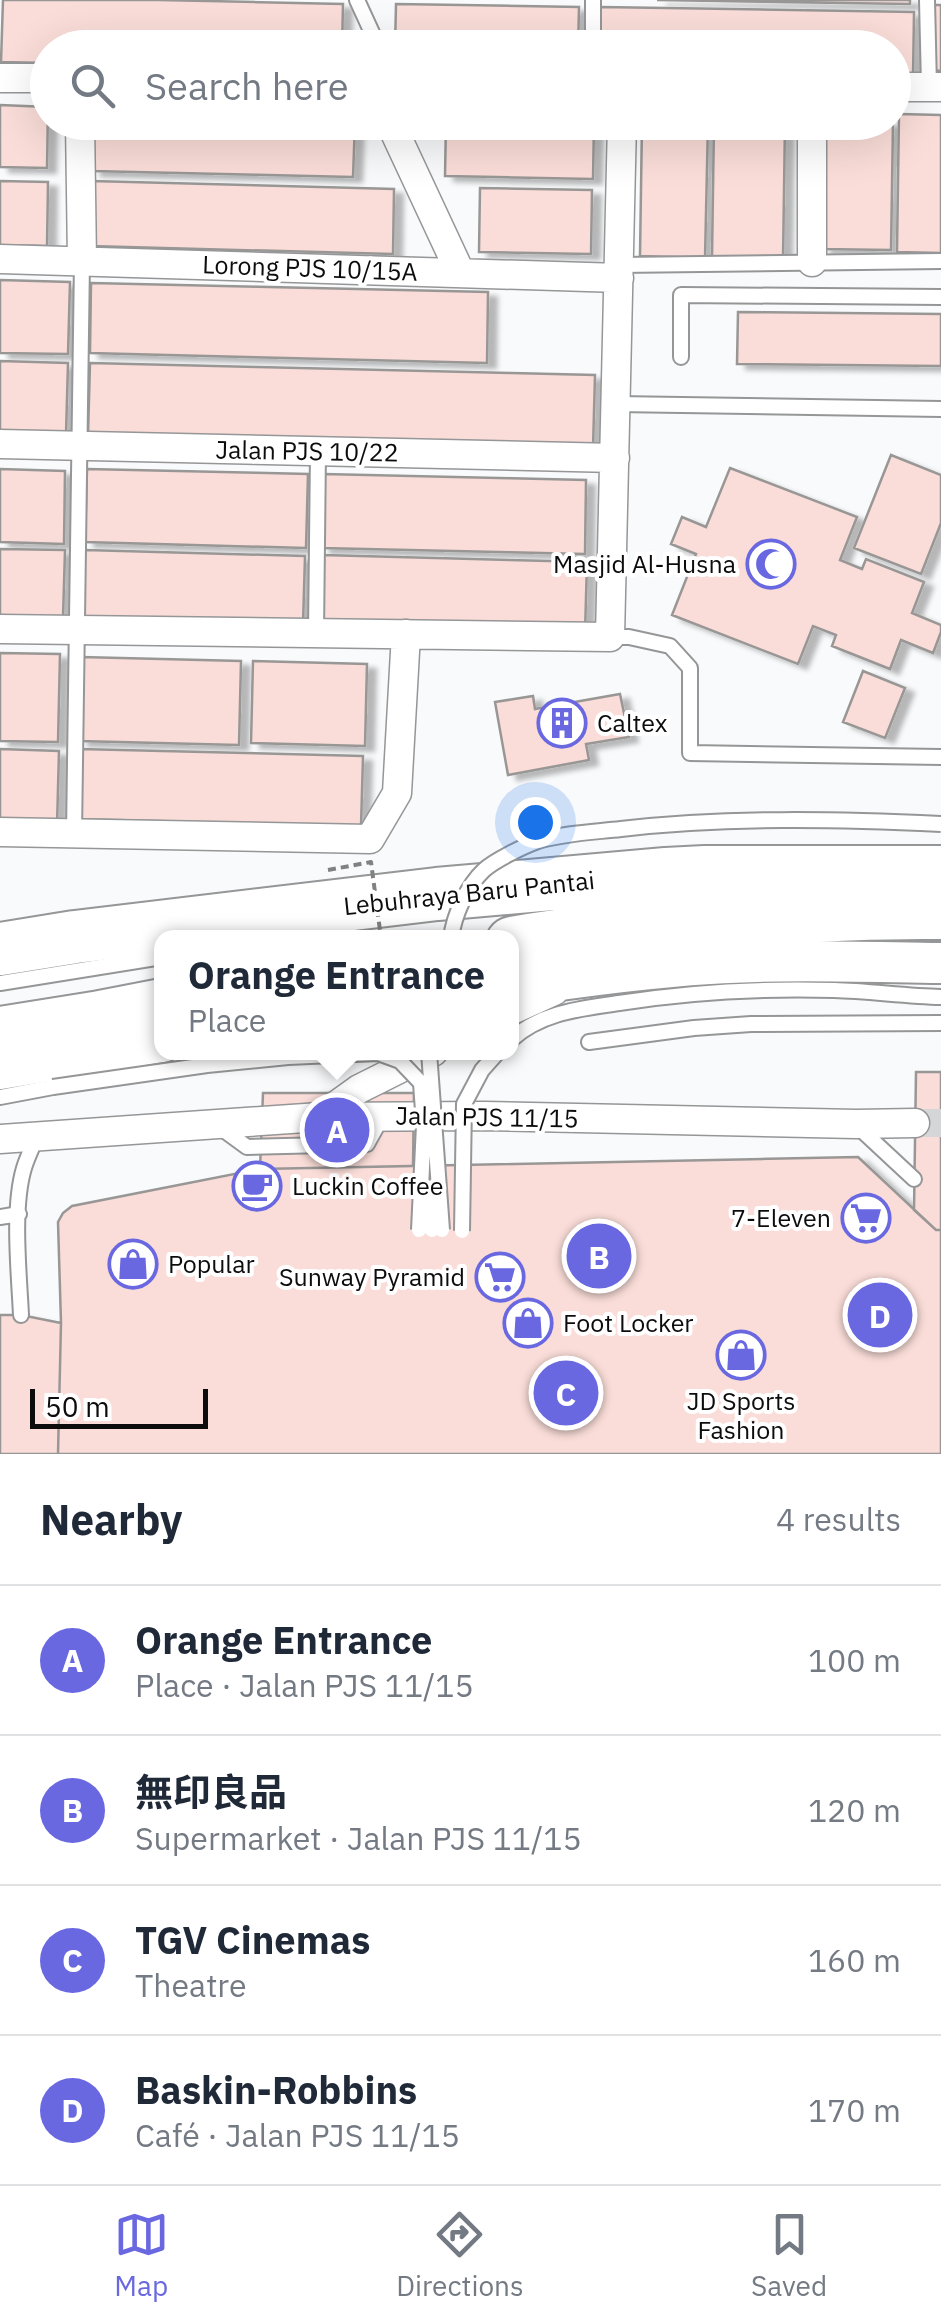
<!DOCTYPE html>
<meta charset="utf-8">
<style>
:root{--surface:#fff;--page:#f6f6f7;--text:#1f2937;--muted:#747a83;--line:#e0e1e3;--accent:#6968e1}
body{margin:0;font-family:"IBM Plex Sans","Noto Sans SC",sans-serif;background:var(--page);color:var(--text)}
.scale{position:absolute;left:30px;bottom:25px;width:178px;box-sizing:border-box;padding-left:10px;border:5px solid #0c0c0d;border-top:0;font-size:28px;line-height:35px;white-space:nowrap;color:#0c0c0d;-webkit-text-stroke:8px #fff;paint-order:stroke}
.you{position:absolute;left:535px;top:822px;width:35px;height:35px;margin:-25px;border:8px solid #fff;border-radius:50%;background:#1a73e8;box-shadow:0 0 0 15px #1a73e833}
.badge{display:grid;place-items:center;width:65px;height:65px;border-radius:50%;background:var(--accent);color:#fff;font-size:32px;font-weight:700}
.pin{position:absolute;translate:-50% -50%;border:5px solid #fff;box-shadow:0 2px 10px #0006}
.popup{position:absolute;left:154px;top:930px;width:365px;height:130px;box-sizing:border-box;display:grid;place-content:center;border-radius:20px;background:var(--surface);filter:drop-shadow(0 2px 8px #0005);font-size:32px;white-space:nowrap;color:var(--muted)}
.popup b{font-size:38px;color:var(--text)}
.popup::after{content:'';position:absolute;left:50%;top:100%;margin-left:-20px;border:20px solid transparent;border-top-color:var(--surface)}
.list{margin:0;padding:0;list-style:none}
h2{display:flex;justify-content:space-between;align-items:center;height:130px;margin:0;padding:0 40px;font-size:42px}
h2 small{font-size:32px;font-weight:400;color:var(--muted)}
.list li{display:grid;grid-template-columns:65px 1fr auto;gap:30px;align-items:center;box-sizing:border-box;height:150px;padding:0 40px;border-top:2px solid var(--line)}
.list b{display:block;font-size:38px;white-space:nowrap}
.list p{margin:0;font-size:32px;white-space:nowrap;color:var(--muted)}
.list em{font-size:32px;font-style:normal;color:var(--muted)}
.icon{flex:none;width:55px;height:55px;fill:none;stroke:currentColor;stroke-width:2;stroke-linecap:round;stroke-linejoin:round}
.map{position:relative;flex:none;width:941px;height:1454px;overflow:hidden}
.search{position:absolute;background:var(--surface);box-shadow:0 10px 40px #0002;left:30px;right:30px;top:30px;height:110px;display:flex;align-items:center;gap:25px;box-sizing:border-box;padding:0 35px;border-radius:55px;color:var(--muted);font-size:38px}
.sheet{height:730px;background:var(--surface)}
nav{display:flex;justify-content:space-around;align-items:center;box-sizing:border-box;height:140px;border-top:2px solid var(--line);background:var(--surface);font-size:28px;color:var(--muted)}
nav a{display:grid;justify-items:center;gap:5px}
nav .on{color:var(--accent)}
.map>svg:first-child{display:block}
.building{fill:#faddd8;stroke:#999796;stroke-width:2.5;filter:url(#shadow)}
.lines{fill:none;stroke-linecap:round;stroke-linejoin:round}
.street-tunnel{stroke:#d5d6d7;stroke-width:28;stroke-dasharray:28 14;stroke-linecap:butt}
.lane-casing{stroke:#959697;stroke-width:18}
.street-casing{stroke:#959697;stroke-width:31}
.secondary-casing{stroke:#959697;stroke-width:44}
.highway-casing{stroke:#959697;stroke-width:56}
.lane{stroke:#fff;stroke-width:14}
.street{stroke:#fff;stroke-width:28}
.secondary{stroke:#fff;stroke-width:40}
.highway{stroke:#fff;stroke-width:52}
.lane-bridge-casing{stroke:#959697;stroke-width:18;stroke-linecap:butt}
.path-bridge{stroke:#818182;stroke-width:4;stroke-dasharray:8 5;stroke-linecap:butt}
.lane-bridge{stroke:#fff;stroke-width:14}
.labels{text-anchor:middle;stroke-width:8;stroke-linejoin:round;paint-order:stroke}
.street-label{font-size:25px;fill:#0c0c0d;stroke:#fff}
.poi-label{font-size:25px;fill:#0c0c0d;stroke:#fff;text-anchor:start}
</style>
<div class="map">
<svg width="941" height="1454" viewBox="0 0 941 1454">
<defs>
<filter id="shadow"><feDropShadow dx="9" dy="5" stdDeviation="2.5" flood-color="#0004"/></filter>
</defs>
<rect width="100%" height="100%" fill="#f9fafb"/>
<!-- building -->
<path class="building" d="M 3,0 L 158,0 L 343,4 L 342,48 L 48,48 L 48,63 L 1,62 Z
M 657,0 L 910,0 L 910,4 Z
M 396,4 L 579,7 L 578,48 L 395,48 Z
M 932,5 L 941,5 L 941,71 L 931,70 Z
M 600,7 L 914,12 L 913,77 L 894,77 L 894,48 L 599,48 Z
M 0,105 L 48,107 L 47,168 L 0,167 Z
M 899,114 L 941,115 L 941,253 L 897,252 Z
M 93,122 L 355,122 L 353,177 L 92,171 Z
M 446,122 L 594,122 L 593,179 L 445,176 Z
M 642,122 L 708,122 L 705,258 L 640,256 Z
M 714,122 L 785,122 L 783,259 L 712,258 Z
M 825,122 L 893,122 L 891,250 L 822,249 Z
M 0,181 L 48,182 L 47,246 L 0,245 Z
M 91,181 L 394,189 L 393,254 L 90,246 Z
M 480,188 L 592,190 L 591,254 L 479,252 Z
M 0,280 L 70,282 L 68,354 L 0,353 Z
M 91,283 L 488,292 L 487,363 L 90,353 Z
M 738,312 L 941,314 L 941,366 L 737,364 Z
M 0,361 L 68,363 L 66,434 L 0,432 Z
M 90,363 L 595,375 L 593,448 L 88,436 Z
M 891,455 L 941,475 L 941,523 L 921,574 L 854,548 Z
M 730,468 L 857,517 L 840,560 L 862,569 L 866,559 L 924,582 L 912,613 L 941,625 L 941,632 L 933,653 L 901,640 L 890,669 L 832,646 L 836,635 L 813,626 L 798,664 L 672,615 L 696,554 L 671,544 L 682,517 L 706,527 Z
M 0,469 L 65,471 L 64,544 L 0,542 Z
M 87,469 L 308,474 L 306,548 L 85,542 Z
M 323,474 L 586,480 L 585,554 L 321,548 Z
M 0,549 L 65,550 L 63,617 L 0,616 Z
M 85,550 L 305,556 L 303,624 L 83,619 Z
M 322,555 L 587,562 L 585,632 L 320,625 Z
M 0,653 L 60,654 L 58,742 L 0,741 Z
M 81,657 L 241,661 L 239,745 L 79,741 Z
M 253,661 L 367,664 L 365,746 L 251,743 Z
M 863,671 L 905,688 L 885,738 L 843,722 Z
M 620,694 L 629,737 L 586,744 L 589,760 L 508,775 L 495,702 L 533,696 L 535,709 Z
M 0,749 L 59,751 L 57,825 L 0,823 Z
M 79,749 L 363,756 L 361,826 L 77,819 Z
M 916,1072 L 941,1072 L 941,1230 L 936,1230 L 914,1210 Z
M 263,1093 L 414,1093 L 413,1166 L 260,1169 Z
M 858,1157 L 936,1230 L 941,1230 L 941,1454 L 58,1454 L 61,1323 L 58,1222 L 63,1213 L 72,1206 L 260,1169 Z
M 0,1315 L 21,1315 L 61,1323 L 58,1454 L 0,1454 Z"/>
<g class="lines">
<!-- street-tunnel -->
<path class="street-tunnel" d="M 915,1123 L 941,1123"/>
<!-- lane casing -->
<g class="lane-casing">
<path id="lane" d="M 357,0 L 379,48
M 927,0 L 929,87
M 593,48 L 593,0
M 619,265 L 941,261
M 681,357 L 681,295 L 941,297
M 616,404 L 941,409
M 316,633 L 318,451
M 610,637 L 629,637 L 670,646 L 690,668 L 690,753 L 941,757
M 74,834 L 82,261
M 318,934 L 333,932 L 362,938
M 0,983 L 162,957
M 512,1039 C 542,1012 580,1009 619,1003 C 689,992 762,988 834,990 C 869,991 905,996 941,997
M 589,1042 L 694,1028 L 751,1024 L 941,1023
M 0,1097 L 53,1087
M 856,1125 L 914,1179
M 221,1128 L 247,1147 L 367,1144 L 382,1117
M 0,1217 L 19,1214
M 21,1315 C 19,1273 12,1208 24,1168 C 27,1158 32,1148 36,1138"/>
</g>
<!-- street casing -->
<g class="street-casing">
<path id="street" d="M 0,78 L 48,78
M 894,87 L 941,87
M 80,122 L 82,261
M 390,122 L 460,272
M 812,122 L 812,262
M 0,259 L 619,278
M 0,444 L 615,458
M 0,629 L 610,637 L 622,122
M 0,832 L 370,839 L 397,793 L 406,634
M 512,1010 L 554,991
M 320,1117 L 359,1089 L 433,1052
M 0,1139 L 320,1117 L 484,1116 L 856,1124 L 915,1123"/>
</g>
<!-- secondary casing -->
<g class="secondary-casing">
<path id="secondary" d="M 512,987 C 578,977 644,968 710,964 C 787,959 864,962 941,963
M 0,1069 L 162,1042"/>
</g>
<!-- highway casing -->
<g class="highway-casing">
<path id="highway" d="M 512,943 C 582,930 655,926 726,921 C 798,917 869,912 941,913
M 0,949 L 75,937 L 437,894 L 666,874 L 705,872 L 941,872
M 0,1033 L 95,1018 L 162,1005"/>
</g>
<!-- lane -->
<use href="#lane" class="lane"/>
<!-- street -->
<use href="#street" class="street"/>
<!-- secondary -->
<use href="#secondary" class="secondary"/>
<!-- highway -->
<use href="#highway" class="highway"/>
<!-- lane-bridge casing -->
<g class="lane-bridge-casing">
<path id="lane-bridge" d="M 451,938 C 454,915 467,886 484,870 C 495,860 524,846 538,841 C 564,833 594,832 621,829 C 727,817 835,819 941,824
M 429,1052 L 442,1230
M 53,1087 L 207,1065 L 288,1057 L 378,1053 L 400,1061 L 421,1083 L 424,1125 L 419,1230
M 432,1230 L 433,1201
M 462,1231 L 464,1104 L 482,1070 L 498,1052"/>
</g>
<!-- path-bridge -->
<path class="path-bridge" d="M 328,870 L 371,862 L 381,938"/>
<!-- lane-bridge -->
<use href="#lane-bridge" class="lane-bridge"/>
</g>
<!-- icons -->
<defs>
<g id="mosque-ring" transform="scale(2.5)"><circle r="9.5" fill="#fff" stroke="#6968e1" stroke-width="1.5"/><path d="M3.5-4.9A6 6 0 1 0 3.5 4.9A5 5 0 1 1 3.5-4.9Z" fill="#6968e1"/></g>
<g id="building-ring" transform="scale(2.5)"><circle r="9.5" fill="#fff" stroke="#6968e1" stroke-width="1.5"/><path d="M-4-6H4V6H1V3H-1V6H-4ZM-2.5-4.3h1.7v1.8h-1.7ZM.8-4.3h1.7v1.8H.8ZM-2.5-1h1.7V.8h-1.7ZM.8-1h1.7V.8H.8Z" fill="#6968e1"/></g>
<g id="cafe-ring" transform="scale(2.5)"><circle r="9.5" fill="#fff" stroke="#6968e1" stroke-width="1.5"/><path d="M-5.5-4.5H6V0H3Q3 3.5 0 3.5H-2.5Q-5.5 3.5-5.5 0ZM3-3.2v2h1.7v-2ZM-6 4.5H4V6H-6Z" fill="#6968e1"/></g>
<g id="supermarket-ring" transform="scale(2.5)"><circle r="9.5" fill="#fff" stroke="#6968e1" stroke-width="1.5"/><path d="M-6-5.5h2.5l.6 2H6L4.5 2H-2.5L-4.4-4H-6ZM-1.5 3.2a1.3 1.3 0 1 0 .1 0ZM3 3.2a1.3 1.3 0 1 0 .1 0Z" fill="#6968e1"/></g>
<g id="shop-ring" transform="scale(2.5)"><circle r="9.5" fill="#fff" stroke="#6968e1" stroke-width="1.5"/><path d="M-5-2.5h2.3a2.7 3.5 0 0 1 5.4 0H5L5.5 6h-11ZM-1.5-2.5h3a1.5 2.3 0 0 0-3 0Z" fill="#6968e1"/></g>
</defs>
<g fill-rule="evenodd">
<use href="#mosque-ring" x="771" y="564"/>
<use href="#building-ring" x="562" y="723"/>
<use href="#cafe-ring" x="257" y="1186"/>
<use href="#supermarket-ring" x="866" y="1218"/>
<use href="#shop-ring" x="133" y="1264"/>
<use href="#supermarket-ring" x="500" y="1277"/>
<use href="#shop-ring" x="528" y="1323"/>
<use href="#shop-ring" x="741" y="1355"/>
</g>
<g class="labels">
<!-- street labels -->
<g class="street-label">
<text transform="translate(310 268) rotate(2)" y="9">Lorong PJS 10/15A</text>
<text transform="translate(307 451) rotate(1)" y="9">Jalan PJS 10/22</text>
<text transform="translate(469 893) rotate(-6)" y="9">Lebuhraya Baru Pantai</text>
<text transform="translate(487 1117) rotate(1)" y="9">Jalan PJS 11/15</text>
</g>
<!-- poi labels -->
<g class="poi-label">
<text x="736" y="573" text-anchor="end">Masjid Al-Husna</text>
<text x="597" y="732">Caltex</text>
<text x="292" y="1195">Luckin Coffee</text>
<text x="831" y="1227" text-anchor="end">7-Eleven</text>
<text x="168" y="1273">Popular</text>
<text x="465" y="1286" text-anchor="end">Sunway Pyramid</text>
<text x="563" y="1332">Foot Locker</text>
<text x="741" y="1410" text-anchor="middle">JD Sports<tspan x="741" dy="29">Fashion</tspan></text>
</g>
</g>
</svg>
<div class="scale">50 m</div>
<div class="you"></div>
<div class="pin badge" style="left:337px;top:1130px">A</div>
<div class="popup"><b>Orange Entrance</b>Place</div>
<div class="pin badge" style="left:599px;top:1256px">B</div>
<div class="pin badge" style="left:566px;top:1393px">C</div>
<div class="pin badge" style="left:880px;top:1315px">D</div>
<div class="search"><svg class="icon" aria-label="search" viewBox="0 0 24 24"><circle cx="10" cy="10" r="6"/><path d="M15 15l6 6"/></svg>Search here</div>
</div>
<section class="sheet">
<h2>Nearby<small>4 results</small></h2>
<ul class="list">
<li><span class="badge">A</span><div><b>Orange Entrance</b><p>Place · Jalan PJS 11/15</p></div><em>100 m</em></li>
<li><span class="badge">B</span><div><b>無印良品</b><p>Supermarket · Jalan PJS 11/15</p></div><em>120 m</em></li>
<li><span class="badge">C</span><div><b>TGV Cinemas</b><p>Theatre</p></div><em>160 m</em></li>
<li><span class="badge">D</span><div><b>Baskin-Robbins</b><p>Café · Jalan PJS 11/15</p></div><em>170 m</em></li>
</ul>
</section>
<nav>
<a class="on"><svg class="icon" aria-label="map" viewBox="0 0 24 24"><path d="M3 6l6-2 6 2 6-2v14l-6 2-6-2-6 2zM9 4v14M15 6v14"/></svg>Map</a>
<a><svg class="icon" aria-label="directions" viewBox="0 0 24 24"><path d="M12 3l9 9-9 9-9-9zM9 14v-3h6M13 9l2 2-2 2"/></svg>Directions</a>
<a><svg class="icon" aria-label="saved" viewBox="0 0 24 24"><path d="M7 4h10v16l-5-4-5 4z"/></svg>Saved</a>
</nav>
